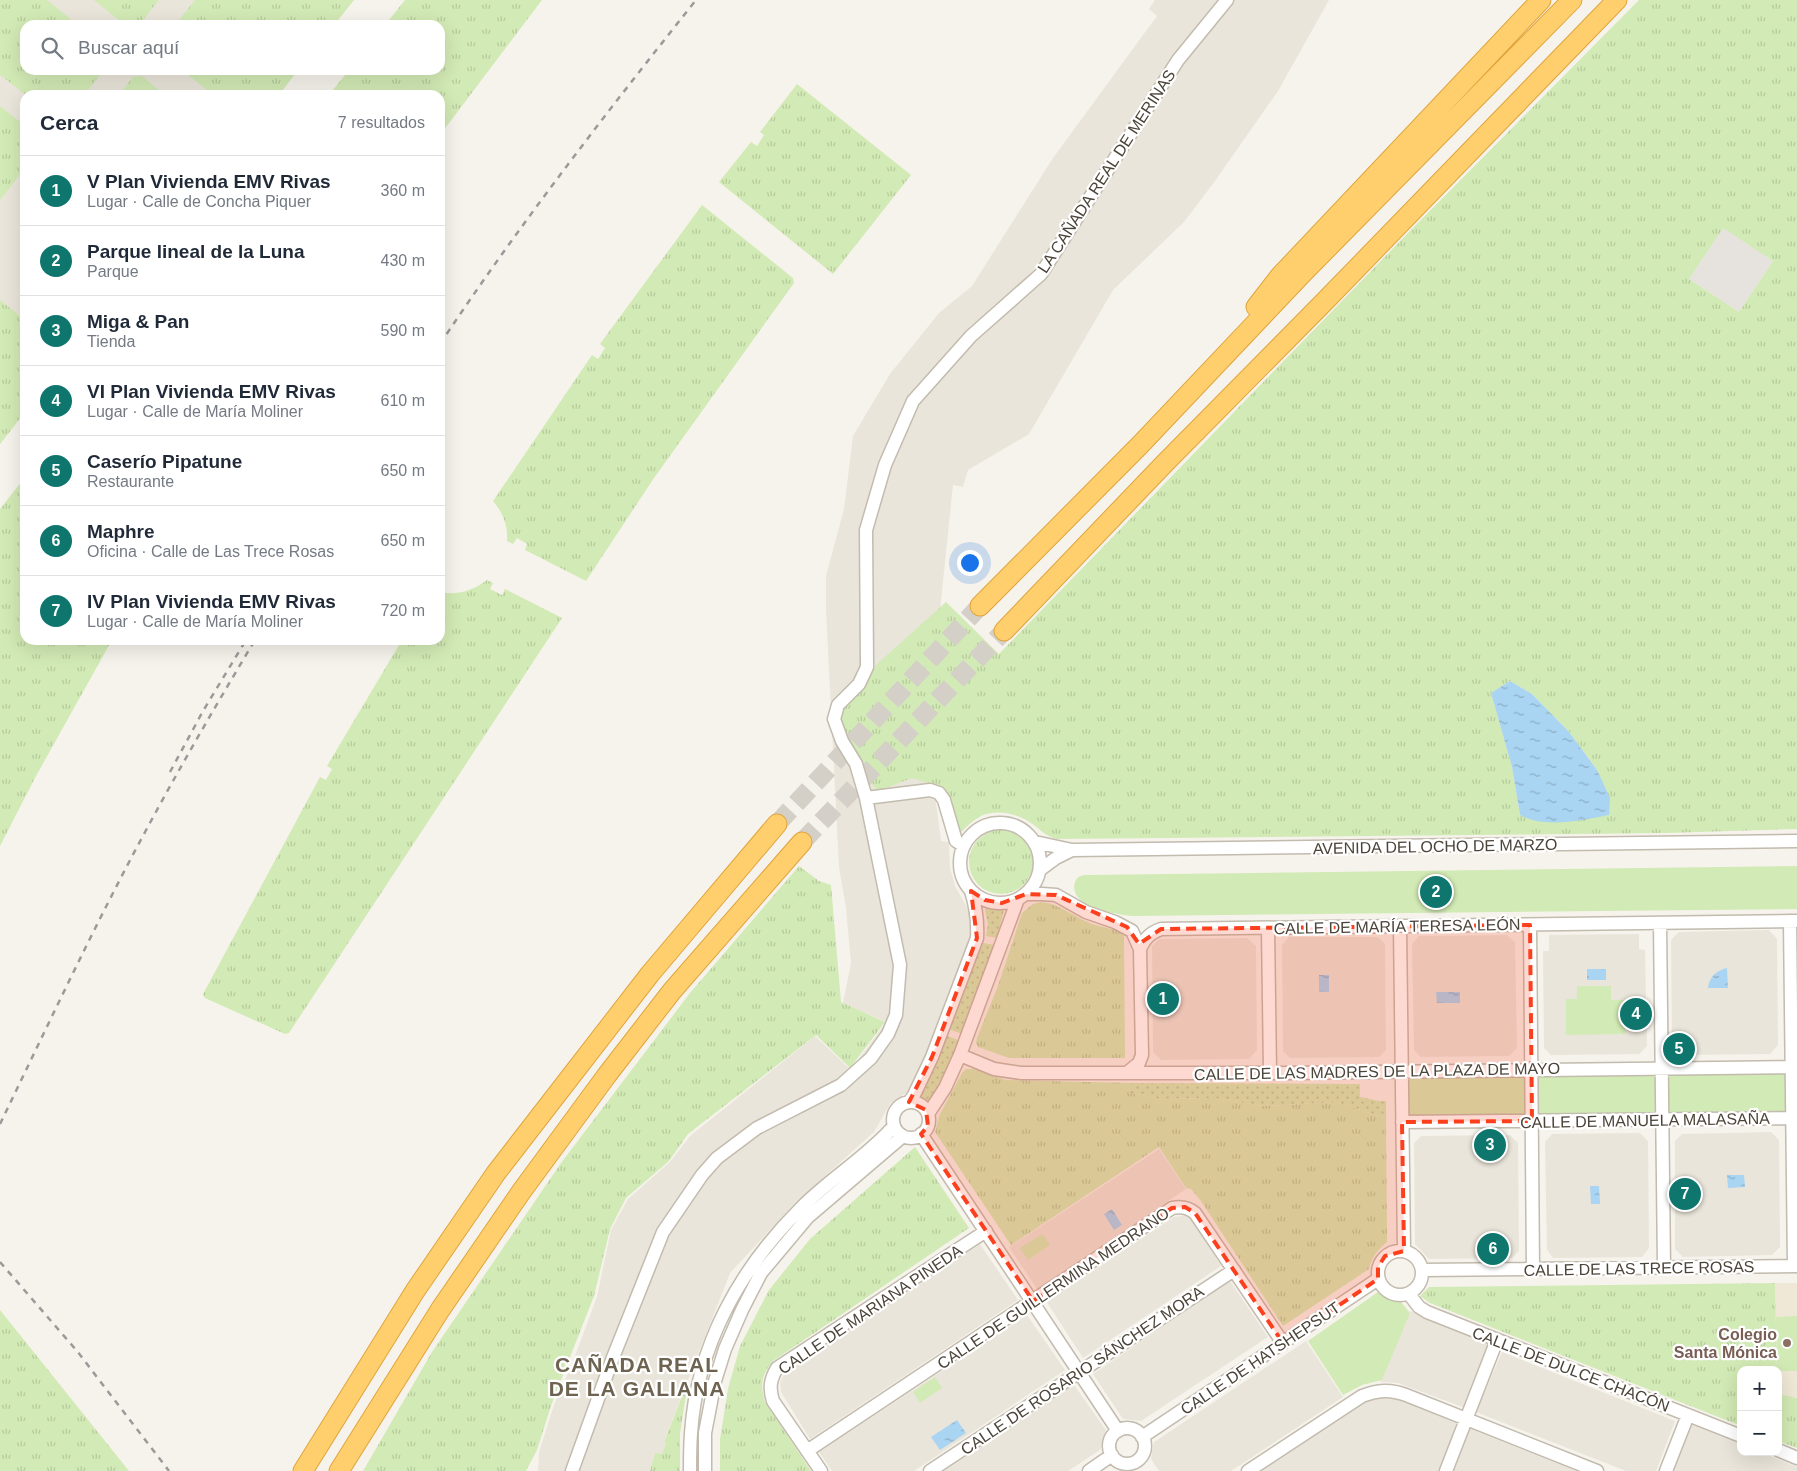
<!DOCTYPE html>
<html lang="es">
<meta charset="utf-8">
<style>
:root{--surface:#fff;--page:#f6f6f7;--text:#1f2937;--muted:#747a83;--line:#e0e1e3;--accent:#0f766e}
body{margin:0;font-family:Arial,sans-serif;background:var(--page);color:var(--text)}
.controls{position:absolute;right:15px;bottom:15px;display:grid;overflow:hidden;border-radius:10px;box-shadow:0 5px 20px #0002}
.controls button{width:45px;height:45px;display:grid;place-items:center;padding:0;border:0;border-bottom:1px solid var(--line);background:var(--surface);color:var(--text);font:25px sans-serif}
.you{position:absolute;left:969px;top:562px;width:18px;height:18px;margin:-12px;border:4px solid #fff;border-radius:50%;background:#1a73e8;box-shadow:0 0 0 8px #1a73e833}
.badge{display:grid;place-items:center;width:32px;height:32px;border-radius:50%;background:var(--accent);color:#fff;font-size:16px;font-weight:700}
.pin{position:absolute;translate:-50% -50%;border:2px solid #fff;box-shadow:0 1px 5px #0006}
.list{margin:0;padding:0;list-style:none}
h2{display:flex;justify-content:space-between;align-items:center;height:65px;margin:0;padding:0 20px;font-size:21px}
h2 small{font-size:16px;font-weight:400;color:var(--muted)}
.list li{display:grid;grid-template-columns:32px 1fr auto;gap:15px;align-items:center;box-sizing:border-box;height:70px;padding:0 20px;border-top:1px solid var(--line)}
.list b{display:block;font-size:19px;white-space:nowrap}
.list p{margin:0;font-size:16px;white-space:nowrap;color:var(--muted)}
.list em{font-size:16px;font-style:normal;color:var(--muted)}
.icon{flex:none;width:28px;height:28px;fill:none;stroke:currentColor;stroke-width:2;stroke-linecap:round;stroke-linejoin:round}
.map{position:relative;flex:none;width:1797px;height:1471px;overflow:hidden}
.search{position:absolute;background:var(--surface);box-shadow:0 5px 20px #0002;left:20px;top:20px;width:425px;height:55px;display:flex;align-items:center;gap:12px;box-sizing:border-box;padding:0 18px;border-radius:15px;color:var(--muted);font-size:19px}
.panel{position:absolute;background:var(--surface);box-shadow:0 5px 20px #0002;left:20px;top:90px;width:425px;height:555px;border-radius:15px}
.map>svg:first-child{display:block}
.residential{fill:#eae5da}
.industrial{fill:#e6e2dd}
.education{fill:#efe8d6}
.grass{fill:url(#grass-tufts);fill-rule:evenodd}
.park{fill:#d2eab5}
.garden{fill:url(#garden-dots)}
.water{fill:url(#water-ripples)}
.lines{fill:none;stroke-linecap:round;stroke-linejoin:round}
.highway-tunnel{stroke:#d4d0c8;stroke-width:19;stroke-dasharray:19 9;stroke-linecap:butt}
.minor-casing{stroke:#c2bbae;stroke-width:15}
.highway-casing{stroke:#e0a43c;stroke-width:21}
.minor{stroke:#fff;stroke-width:12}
.highway{stroke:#ffcf6e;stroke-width:19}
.rail{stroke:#9a9a9a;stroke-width:2.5;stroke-dasharray:6 6;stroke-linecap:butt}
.marked{fill:#fc3f1d;fill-opacity:0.2;stroke:#fc3f1d;stroke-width:4;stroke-dasharray:10 6;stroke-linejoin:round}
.education-dot{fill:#8d6e63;stroke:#fff;stroke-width:2}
.labels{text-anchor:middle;stroke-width:4.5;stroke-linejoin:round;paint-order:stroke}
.street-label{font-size:16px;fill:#4b4439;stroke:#fff}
.education-label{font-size:16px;font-weight:bold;fill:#785e54;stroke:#fff;text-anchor:end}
.district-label{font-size:21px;font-weight:bold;letter-spacing:1px;fill:#6e6250;stroke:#fff}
</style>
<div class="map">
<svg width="1797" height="1471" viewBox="0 0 1797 1471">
<defs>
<pattern id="grass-tufts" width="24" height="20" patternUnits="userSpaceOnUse" patternTransform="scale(1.25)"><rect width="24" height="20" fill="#d2eab5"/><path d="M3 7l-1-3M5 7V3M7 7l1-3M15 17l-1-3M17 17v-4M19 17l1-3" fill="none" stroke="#b6ca9c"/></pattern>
<pattern id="garden-dots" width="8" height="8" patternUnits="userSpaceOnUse" patternTransform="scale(1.25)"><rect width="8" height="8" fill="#d2eab5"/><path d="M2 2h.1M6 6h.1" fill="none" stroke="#b6ca9c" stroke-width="1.8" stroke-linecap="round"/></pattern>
<pattern id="water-ripples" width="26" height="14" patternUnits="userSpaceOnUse" patternTransform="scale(1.25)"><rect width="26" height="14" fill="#a9d4f2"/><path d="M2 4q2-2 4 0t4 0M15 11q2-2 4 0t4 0" fill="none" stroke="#8caec5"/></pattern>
</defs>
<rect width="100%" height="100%" fill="#f6f3ec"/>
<!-- residential -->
<path class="residential" d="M 0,0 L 354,0 L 334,25 L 25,25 L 25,70 L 298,70 L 279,95 L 25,95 L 25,412 L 0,444 Z
M 1155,0 L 1329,0 L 1278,91 L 1215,181 L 1184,222 L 1113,290 L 1029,434 L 968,470 L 963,487 L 953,485 L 941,601 L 935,795 L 941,841 L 949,842 L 950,868 L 955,886 L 969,911 L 971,933 L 967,950 L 921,1073 L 906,1093 L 890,1104 L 874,1132 L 795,1203 L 730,1273 L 664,1441 L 666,1443 L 662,1455 L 655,1453 L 650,1471 L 538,1471 L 539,1452 L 554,1405 L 570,1369 L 597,1297 L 611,1230 L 628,1199 L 670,1162 L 690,1136 L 815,1036 L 851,1070 L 886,1022 L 843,1003 L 851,963 L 846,908 L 839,867 L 826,610 L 826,576 L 844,509 L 853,436 L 890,374 L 939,313 L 972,286 L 1053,158 L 1157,16 L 1149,9 Z
M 1769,930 L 1777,939 L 1778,1045 L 1770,1054 L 1680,1055 L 1672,1047 L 1671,940 L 1679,932 Z
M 1639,934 L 1639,949 L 1645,950 L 1647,1046 L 1639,1054 L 1551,1055 L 1544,1048 L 1543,951 L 1549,951 L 1549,935 Z
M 1507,935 L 1515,942 L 1517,1048 L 1509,1056 L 1421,1057 L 1414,1050 L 1412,944 L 1419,936 Z
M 1289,937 L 1378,937 L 1385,944 L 1386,1050 L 1379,1057 L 1290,1058 L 1283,1051 L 1282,945 Z
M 1247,938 L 1256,946 L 1257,1050 L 1249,1059 L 1161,1060 L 1153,1052 L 1152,946 L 1159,939 Z
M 1771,1132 L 1779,1140 L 1780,1247 L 1772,1255 L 1683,1257 L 1675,1249 L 1675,1141 L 1682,1134 Z
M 1640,1133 L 1648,1141 L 1649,1248 L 1642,1257 L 1553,1258 L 1547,1250 L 1545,1142 L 1552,1134 Z
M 1510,1135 L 1518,1143 L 1519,1251 L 1512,1258 L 1429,1259 L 1415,1244 L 1414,1143 L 1421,1136 Z
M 1159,1149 L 1186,1189 L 1037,1289 L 1009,1247 Z
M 1188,1215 L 1221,1266 L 1083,1358 L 1046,1301 L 1174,1217 Z
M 980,1244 L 1018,1300 L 810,1439 L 781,1392 L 780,1382 L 785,1373 Z
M 1230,1281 L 1268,1337 L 1141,1421 L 1123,1419 L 1093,1374 Z
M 1410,1311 L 1490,1344 L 1465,1408 L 1398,1383 L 1380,1382 Z
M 1027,1315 L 1065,1370 L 914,1471 L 832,1471 L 819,1452 Z
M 1306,1341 L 1343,1397 L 1231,1471 L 1159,1471 L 1151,1459 L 1154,1442 Z
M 1502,1352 L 1675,1421 L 1656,1471 L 1626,1471 L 1476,1412 Z
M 1074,1385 L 1106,1430 L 1100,1450 L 1068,1471 L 944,1471 Z
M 1380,1398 L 1397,1399 L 1458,1424 L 1439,1471 L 1261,1471 L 1363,1403 Z
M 1690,1424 L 1741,1444 L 1741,1452 L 1761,1452 L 1797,1467 L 1797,1471 L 1672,1471 Z
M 1468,1428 L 1576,1471 L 1451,1471 Z"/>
<!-- industrial -->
<path class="industrial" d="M 1723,227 L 1773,261 L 1739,312 L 1689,279 Z"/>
<!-- education -->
<path class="education" d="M 1775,1283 L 1797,1283 L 1797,1398 L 1778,1394 Z"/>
<!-- grass -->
<path class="grass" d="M 0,0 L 47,0 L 78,25 L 25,25 L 25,70 L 104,70 L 84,95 L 26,95 L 0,75 Z
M 94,0 L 159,0 L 139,25 L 125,25 Z
M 195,0 L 354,0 L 334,25 L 175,25 Z
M 405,0 L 542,0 L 440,135 L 440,95 L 329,95 L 349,70 L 440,70 L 440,25 L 385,25 Z
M 1639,0 L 1797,0 L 1797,829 L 1666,833 L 1057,839 C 1045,836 1041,830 1031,823 C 1018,814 999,809 983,815 C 974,819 966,827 959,834 L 937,786 L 912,778 L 878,791 L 869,781 L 842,724 L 841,713 L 849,700 L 858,692 L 877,664 L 946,602 L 999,654 L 1405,236 ZM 1723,228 L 1773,261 L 1739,312 L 1689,279 ZM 1510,681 L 1532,694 L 1569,732 L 1597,770 L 1609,815 L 1546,822 L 1520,815 L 1512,767 L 1491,693 Z
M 182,70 L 298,70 L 279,95 L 213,95 Z
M 142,76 L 165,95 L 119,95 L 133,77 Z
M 797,84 L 911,175 L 833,274 L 719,182 L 751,142 L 757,146 L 764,135 L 760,132 Z
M 0,106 L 25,126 L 25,168 L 0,200 Z
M 702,205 L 793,278 L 794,283 L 654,478 L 586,581 L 525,550 L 527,544 L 517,538 L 513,544 L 507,541 C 508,525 503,513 493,501 L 592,355 L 598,359 L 605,348 L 600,344 Z
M 0,300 L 25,320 L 25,412 L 0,444 Z
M 25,477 L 25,640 L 112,640 L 36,776 L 0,846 L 0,509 Z
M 487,580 L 493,583 L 490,589 L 502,595 L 505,589 L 562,618 L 289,1033 L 285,1034 L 205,998 L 203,994 L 320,777 L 326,780 L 332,769 L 327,766 L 402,640 L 440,640 L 440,592 C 457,596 474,590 487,580 Z
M969 862a32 32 0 1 1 64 0a32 32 0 1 1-64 0Z
M 799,866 L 819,881 L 831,885 L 841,1002 L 885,1022 L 850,1068 L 816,1035 L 688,1134 L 669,1161 L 626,1198 L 610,1229 L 594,1296 L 552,1403 L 537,1450 L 526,1471 L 363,1471 L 432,1352 L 561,1163 L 690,993 Z
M 1041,902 C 1061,904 1076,919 1095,925 C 1105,928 1116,928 1124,936 L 1125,1058 L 1009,1058 L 978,1047 L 976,1043 L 977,1038 L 998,986 L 1022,913 L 1033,904 Z
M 966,1069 L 974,1069 L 1006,1080 L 1132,1083 L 1132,1093 L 1160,1099 L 1214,1098 L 1264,1106 L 1335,1102 L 1386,1118 L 1387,1242 C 1377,1250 1372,1257 1369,1269 L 1283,1326 L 1201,1201 L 1191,1189 L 1186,1188 L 1159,1147 L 1011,1245 L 935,1132 L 939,1116 L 962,1073 Z
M 915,1147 L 969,1228 L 773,1361 C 761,1376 760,1384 765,1402 L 811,1471 L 720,1471 L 720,1439 L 728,1389 L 740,1346 L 769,1290 L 810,1239 Z
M 1775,1283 L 1777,1370 L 1741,1370 L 1741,1426 L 1430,1303 L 1420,1296 L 1429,1287 Z
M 0,1310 L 129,1471 L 0,1471 Z
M 688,1381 L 680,1434 L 680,1471 L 650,1471 L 655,1453 L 662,1454 L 666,1443 L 664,1442 Z
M 1778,1394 L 1797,1398 L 1797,1448 L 1778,1441 Z"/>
<!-- park -->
<path class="park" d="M 1797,866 L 1797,909 L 1131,916 C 1116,914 1067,907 1075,882 C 1077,876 1082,875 1088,875 Z
M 1577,986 L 1611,986 L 1611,1000 L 1625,1000 L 1625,1034 L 1566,1035 L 1566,999 L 1577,999 Z
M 1652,1074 L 1797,1074 L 1797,1111 L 1412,1116 L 1409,1115 L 1409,1078 Z
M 1043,1234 L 1050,1245 L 1028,1260 L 1020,1248 Z
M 1378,1292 L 1385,1297 L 1401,1302 L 1410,1313 L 1382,1380 L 1362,1385 L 1343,1395 L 1308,1341 Z
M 1797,1316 L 1797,1371 L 1778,1371 L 1777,1370 L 1776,1317 Z
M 935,1377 L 942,1388 L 920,1403 L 913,1392 Z"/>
<!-- garden -->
<path class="garden" d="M 986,908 L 1004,910 L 997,938 L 986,936 L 988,924 L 985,909 Z
M 983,943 L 995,945 L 962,1034 L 949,1029 Z
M 947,1036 L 958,1040 L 946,1072 L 929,1105 L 919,1098 L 927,1084 Z
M 1132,1083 L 1360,1084 L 1360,1097 C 1370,1098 1377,1102 1386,1101 L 1386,1118 L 1335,1102 L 1264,1106 L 1214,1098 L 1160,1099 L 1132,1093 Z"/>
<!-- water -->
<path class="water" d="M 1510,681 L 1532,694 L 1569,732 L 1597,770 L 1610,798 L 1609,815 C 1582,820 1544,829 1520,815 L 1512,767 L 1491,693 Z
M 1727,968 L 1728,988 L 1708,988 C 1709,977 1717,970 1727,968 Z
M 1587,969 L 1606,969 L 1606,980 L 1587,980 Z
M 1319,975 L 1329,975 L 1329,992 L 1319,992 Z
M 1460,992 L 1460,1003 L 1437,1003 L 1436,992 Z
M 1727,1175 L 1744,1175 L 1745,1187 L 1728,1188 Z
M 1590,1186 L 1599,1186 L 1600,1204 L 1591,1204 Z
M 1112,1209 L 1122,1225 L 1114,1230 L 1104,1214 Z
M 957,1420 L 966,1433 L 940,1450 L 931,1437 Z"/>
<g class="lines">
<!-- highway-tunnel -->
<path class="highway-tunnel" d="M 777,824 L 980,606
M 802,842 L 1004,631"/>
<!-- minor casing -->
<g class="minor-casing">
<path id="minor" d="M 866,798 L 930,790 L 939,793 L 944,800 L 956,841 L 964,846
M960 863a40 40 0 1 1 80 0a40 40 0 1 1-80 0Z
M 1035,842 L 1072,850 L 1797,841
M 1041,869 L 1056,858 L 1072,850
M 1026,894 L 1042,894 L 1056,895 L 1086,912 L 1115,922 L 1132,931 L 1140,949 L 1142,1055 L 1139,1063 L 1128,1072
M 1790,921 L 1794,1266
M 1660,923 L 1664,1267
M 1530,925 L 1533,1269
M 1400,926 L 1404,1251
M 1268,928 L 1270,1072
M 1140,949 C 1145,938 1150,933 1161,929 L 1797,921
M 960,1055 L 994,1069 L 1021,1073 L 1286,1073 L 1797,1067
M893 1120a18 18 0 1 1 36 0a18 18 0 1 1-36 0Z
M 909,1102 L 914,1095 L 932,1057 L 977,938 C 978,921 976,907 971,891
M 928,1114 L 945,1088 L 960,1055 L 1018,899
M 1402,1122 L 1797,1118
M 921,1134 L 1118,1431
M1378 1273a22 22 0 1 1 44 0a22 22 0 1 1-44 0Z
M 1422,1270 L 1797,1266
M 1409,1294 L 1419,1307 L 1427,1312 L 1741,1436
M1109 1446a18 18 0 1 1 36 0a18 18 0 1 1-36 0Z
M 1142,1437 L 1378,1279
M 1778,1450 L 1797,1458
M 807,1451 L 1172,1208 C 1181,1206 1188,1207 1195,1213 L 1283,1343
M 572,1471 L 612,1360 L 663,1232 L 702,1175 L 717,1158 L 757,1128 L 841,1085 L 871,1058 L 888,1034 L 896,1015 L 900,965 L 866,798 L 856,764 L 842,741 L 834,719 L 838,705 L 859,684 L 867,667 L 866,530 L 885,465 L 913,401 L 971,336 L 1041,274 L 1178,60 L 1227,0
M 690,1471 C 690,1458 690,1446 691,1433 C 697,1346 739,1270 800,1209 C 829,1179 867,1157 894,1126
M 705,1471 L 705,1433 L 715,1381 L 725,1349 L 742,1310 L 761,1273 L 808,1217 L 903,1136
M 821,1471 L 773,1401 C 769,1388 770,1380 777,1368 L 986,1231
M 930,1471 L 1234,1270
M 1089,1471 L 1112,1455
M 1248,1471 L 1362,1396 C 1378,1390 1390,1389 1406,1395 L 1597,1471
M 1446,1471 L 1497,1340
M 1666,1471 L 1688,1415"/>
</g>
<!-- highway casing -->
<g class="highway-casing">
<path id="highway" d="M 1256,307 L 1280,276 L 1541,0
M 980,606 L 1140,445 L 1302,274 L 1572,0
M 1004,631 L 1164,464 L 1327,299 L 1617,0
M 303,1471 L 415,1291 L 496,1173 L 650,974 L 777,824
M 339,1471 L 440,1310 L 521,1192 L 607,1075 L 672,991 L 802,842"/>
</g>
<!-- minor -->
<use href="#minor" class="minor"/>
<!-- highway -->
<use href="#highway" class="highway"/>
<!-- rail -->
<path class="rail" d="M 440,344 C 519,225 607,112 696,0
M 170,772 L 203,711 L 246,640
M 0,1124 C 49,1023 97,920 151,821 C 184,760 219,700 255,640
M 0,1262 L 77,1351 L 169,1471"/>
</g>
<!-- marked area -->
<path class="marked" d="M 971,891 L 985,900 L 1002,903 L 1026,894 L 1056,895 L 1127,927 L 1139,944 L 1161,929 L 1530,925 L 1532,1121 L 1402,1122 L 1404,1251 L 1385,1256 L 1378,1267 L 1378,1279 L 1283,1343 L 1195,1213 L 1185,1207 L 1172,1208 L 1033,1301 L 921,1134 L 928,1126 L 926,1110 L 909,1102 L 932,1057 L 977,938 Z"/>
<!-- markers -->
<circle class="education-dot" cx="1787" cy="1343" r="5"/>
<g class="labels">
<!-- street labels -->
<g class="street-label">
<text transform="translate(1106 171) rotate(-57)" y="6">LA CAÑADA REAL DE MERINAS</text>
<text transform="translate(1435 846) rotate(-1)" y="6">AVENIDA DEL OCHO DE MARZO</text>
<text transform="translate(1397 926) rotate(-1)" y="6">CALLE DE MARÍA TERESA LEÓN</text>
<text transform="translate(1377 1071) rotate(-1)" y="6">CALLE DE LAS MADRES DE LA PLAZA DE MAYO</text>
<text transform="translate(1645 1120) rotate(-1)" y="6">CALLE DE MANUELA MALASAÑA</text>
<text transform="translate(1639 1268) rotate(-1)" y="6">CALLE DE LAS TRECE ROSAS</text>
<text transform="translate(1053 1288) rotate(-34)" y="6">CALLE DE GUILLERMINA MEDRANO</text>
<text transform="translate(870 1309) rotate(-34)" y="6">CALLE DE MARIANA PINEDA</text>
<text transform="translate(1260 1358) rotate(-34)" y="6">CALLE DE HATSHEPSUT</text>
<text transform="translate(1571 1369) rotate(21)" y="6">CALLE DE DULCE CHACÓN</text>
<text transform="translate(1082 1370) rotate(-34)" y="6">CALLE DE ROSARIO SÁNCHEZ MORA</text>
</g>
<!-- education labels -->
<g class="education-label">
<text x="1777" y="1340">Colegio<tspan x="1777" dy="18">Santa Mónica</tspan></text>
</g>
<!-- district labels -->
<g class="district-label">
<text x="637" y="1372">CAÑADA REAL<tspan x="637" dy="24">DE LA GALIANA</tspan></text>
</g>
</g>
</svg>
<div class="controls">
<button>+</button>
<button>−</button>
</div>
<div class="you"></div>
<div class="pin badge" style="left:1163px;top:999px">1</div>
<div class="pin badge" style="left:1436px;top:892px">2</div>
<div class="pin badge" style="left:1490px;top:1145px">3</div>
<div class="pin badge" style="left:1636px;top:1014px">4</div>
<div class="pin badge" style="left:1679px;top:1049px">5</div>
<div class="pin badge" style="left:1493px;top:1249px">6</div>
<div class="pin badge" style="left:1685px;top:1194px">7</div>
<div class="search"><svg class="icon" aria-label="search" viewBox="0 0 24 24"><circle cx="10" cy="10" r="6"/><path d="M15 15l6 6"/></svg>Buscar aquí</div>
<section class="panel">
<h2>Cerca<small>7 resultados</small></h2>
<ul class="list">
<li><span class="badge">1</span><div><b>V Plan Vivienda EMV Rivas</b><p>Lugar · Calle de Concha Piquer</p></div><em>360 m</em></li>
<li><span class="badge">2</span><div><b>Parque lineal de la Luna</b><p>Parque</p></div><em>430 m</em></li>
<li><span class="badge">3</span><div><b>Miga &amp; Pan</b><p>Tienda</p></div><em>590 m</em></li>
<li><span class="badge">4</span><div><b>VI Plan Vivienda EMV Rivas</b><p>Lugar · Calle de María Moliner</p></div><em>610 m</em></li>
<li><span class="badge">5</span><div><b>Caserío Pipatune</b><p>Restaurante</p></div><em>650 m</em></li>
<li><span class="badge">6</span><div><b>Maphre</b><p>Oficina · Calle de Las Trece Rosas</p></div><em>650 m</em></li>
<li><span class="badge">7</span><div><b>IV Plan Vivienda EMV Rivas</b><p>Lugar · Calle de María Moliner</p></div><em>720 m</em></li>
</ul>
</section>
</div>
